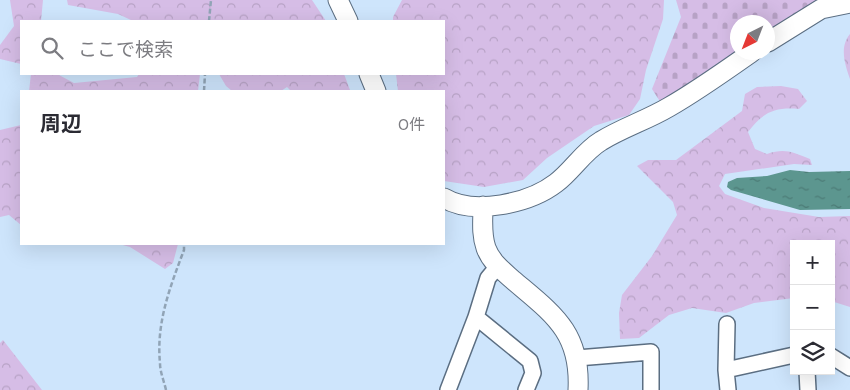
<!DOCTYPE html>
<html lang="ja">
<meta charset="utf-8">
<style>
:root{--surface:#fff;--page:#f2f2f3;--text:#2b2b33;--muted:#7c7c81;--line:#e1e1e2}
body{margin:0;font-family:"DM Sans","Noto Sans JP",sans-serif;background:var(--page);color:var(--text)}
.controls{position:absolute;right:15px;bottom:15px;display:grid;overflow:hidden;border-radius:0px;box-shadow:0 5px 20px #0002}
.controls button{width:45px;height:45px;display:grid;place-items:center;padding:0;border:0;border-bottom:1px solid var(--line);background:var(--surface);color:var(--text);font:25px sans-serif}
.compass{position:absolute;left:730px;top:15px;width:45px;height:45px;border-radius:50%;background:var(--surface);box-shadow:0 5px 20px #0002;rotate:222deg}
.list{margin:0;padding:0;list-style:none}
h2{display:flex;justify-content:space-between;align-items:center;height:65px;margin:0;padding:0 20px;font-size:21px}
h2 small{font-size:16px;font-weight:400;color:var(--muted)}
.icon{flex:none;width:28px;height:28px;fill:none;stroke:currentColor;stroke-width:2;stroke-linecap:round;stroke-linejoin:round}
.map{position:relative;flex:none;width:850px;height:390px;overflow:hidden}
.search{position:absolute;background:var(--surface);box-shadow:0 5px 20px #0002;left:20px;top:20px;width:425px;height:55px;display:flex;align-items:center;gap:12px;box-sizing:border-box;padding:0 18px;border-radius:0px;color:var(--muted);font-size:19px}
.panel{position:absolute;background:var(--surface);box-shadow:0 5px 20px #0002;left:20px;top:90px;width:425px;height:155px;border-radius:0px}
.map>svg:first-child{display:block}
.forest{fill:url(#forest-crowns)}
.cemetery{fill:url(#cemetery-stones)}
.water{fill:url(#water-ripples)}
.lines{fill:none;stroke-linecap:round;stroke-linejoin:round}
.minor-casing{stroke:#5b6e82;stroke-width:18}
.tertiary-casing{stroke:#5b6e82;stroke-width:21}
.path{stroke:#91a4b6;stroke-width:2.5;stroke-dasharray:5 2.5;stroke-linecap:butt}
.minor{stroke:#fff;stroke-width:15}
.tertiary{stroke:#fff;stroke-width:19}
</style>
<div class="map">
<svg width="850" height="390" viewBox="0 0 850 390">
<defs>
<pattern id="forest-crowns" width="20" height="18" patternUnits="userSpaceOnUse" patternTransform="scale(1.25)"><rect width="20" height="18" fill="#d6bde6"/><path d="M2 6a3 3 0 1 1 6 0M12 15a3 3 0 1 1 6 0" fill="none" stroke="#b7a2c5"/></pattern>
<pattern id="cemetery-stones" width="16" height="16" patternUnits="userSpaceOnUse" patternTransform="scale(1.25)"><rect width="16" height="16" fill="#d6bde6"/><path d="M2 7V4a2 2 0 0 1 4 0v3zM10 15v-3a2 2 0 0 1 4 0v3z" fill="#b7a2c5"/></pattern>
<pattern id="water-ripples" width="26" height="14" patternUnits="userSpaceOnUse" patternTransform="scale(1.25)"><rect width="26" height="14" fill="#5c968f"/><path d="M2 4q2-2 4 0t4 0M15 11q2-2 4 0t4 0" fill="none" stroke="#4b7a75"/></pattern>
</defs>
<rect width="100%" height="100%" fill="#cee5fc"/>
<!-- forest -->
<path class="forest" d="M 10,0 L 43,0 L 41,21 L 21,21 L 21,64 L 0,59 L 0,45 L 14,26 Z
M 67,0 L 312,0 L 326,21 L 133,21 L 118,14 L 68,5 Z
M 402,0 L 664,0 L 663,19 L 646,70 L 640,99 L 629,115 L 594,126 L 547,158 L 523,180 L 484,187 L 444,181 L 444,91 L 398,91 L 396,74 L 444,74 L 444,21 L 393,21 L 393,17 Z
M 850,34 L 850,79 C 845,65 839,47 850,34 Z
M 31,74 L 57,74 L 74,83 L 137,77 L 139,74 L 200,74 L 198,91 L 29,91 Z
M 219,74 L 344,74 L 350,90 L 291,91 L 287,87 L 281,91 L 232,91 L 226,86 Z
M 781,86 L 798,89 L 807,101 L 799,109 C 775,107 763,112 748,132 L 755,149 L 767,154 C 785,148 792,152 810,159 L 812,165 L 794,164 L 725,174 L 719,186 L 725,194 L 764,208 L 819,217 L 850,216 L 850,307 L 831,301 L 831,244 L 794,244 L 794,298 L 754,303 L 726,313 L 692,308 L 669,315 L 639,338 L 620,339 L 619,313 L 622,295 L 652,256 L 677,215 L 673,202 L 637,166 L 648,160 L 676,160 L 742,111 L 745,94 L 757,87 Z
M 21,125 L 21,225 L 9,215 L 0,217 L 0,130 Z
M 119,244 L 178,244 L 173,263 L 165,269 L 130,247 Z
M 3,340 L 42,390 L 0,390 L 0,343 Z"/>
<!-- cemetery -->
<path class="cemetery" d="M 676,0 L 818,0 L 768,32 L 768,22 L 738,22 L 737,52 L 661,103 L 652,89 L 681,17 Z"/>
<!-- water -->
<path class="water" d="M 790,170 L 809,172 L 850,171 L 850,209 L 800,210 L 731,190 L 727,187 L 728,182 L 737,178 L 767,176 Z"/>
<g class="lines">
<!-- minor casing -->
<g class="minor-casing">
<path id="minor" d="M 476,317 L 530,361 L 533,373 L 526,390
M 727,324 L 726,370 L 728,390
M 831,356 L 850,368
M 577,358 L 651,352 L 651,390
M 726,370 L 794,355
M 807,371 L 808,390
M 448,390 L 476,317 L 488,278 L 498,266"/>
</g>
<!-- tertiary casing -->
<g class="tertiary-casing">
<path id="tertiary" d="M 338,0 L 348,21
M 768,42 L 821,9 L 850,3
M 369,74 L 376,91
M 444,198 C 474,216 530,203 556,183 C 572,171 584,151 601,141 C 622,128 647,120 669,107 C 697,91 725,71 752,52
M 483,206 C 483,220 481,234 486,248 C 491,262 503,271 513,280 C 553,314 581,332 578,390"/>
</g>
<!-- path -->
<path class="path" d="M 209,21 L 211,0
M 204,91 L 205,74
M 166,390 C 164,381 160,372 160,363 C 156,323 170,287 184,250 L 184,244"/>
<!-- minor -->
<use href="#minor" class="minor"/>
<!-- tertiary -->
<use href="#tertiary" class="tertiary"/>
</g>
</svg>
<div class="controls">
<button>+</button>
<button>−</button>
<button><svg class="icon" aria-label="layers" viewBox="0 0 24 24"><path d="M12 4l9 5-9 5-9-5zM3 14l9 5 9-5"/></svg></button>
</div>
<svg class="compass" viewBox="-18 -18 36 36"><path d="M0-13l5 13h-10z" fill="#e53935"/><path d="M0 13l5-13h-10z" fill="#7c7c81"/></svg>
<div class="search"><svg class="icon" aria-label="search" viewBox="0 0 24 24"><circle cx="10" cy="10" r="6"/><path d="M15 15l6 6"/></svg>ここで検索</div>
<section class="panel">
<h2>周辺<small>0件</small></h2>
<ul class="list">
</ul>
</section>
</div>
